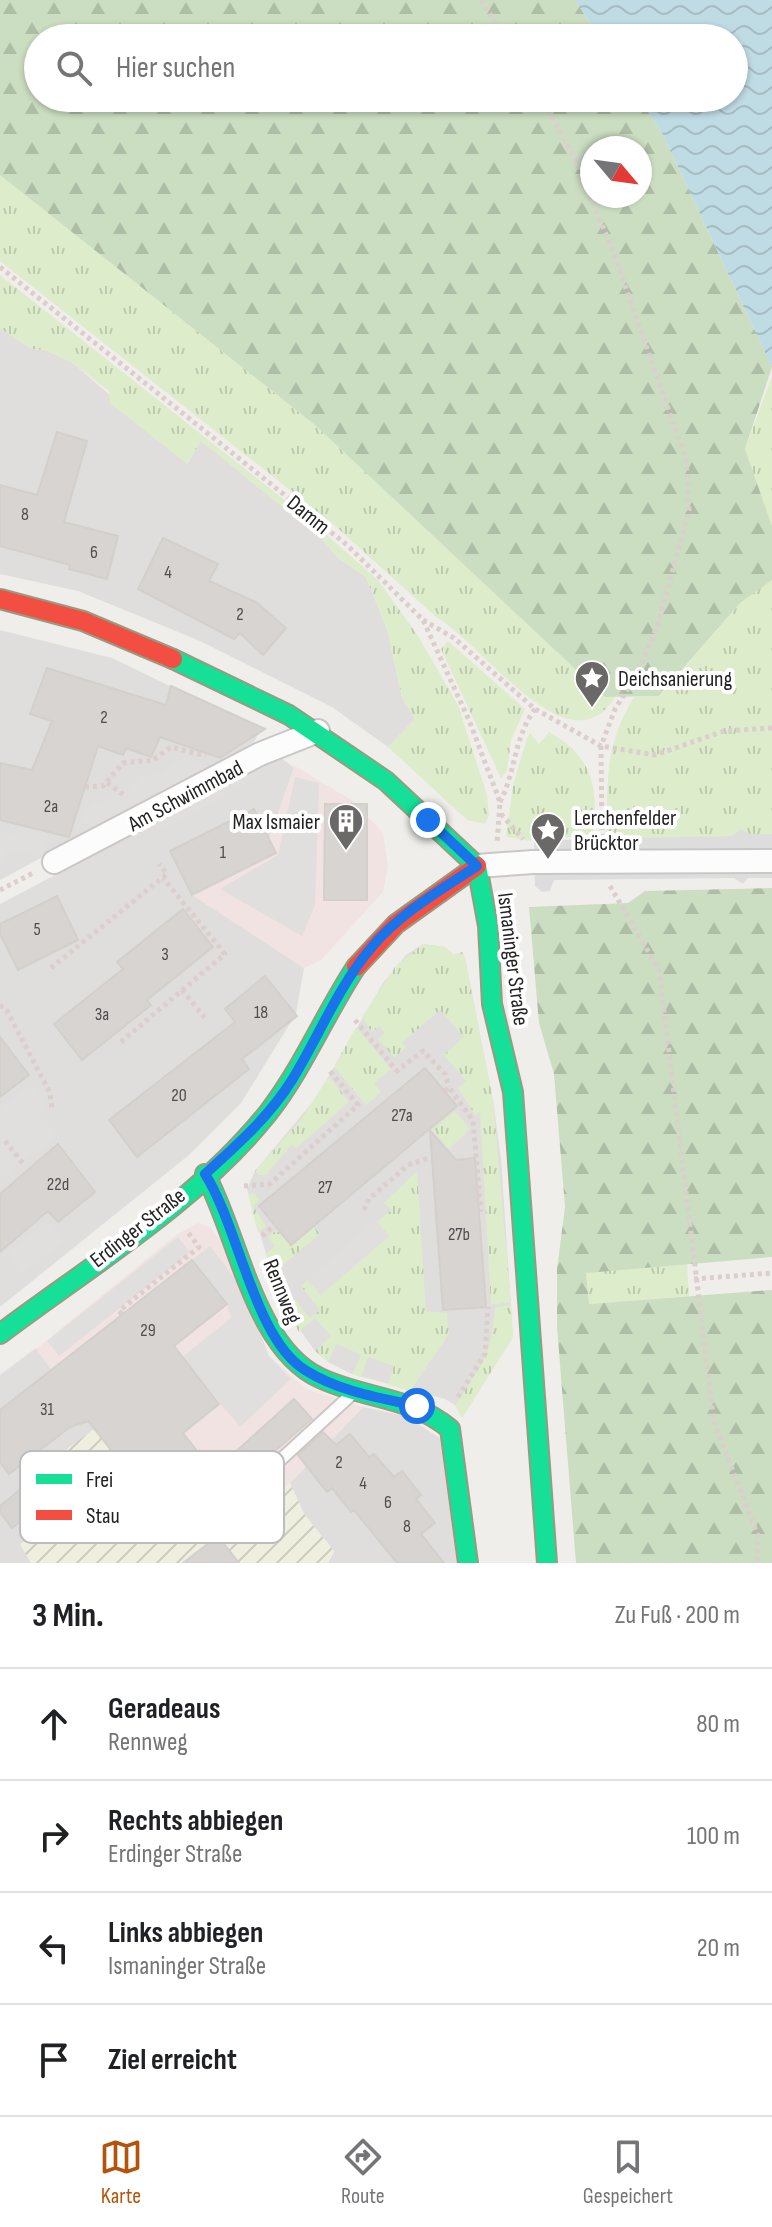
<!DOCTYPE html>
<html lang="de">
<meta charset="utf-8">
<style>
:root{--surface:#fff;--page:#f2f2f2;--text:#202124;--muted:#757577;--line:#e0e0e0;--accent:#b45309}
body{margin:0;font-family:"Sofia Sans Condensed",sans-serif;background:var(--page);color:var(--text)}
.compass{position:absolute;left:580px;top:136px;width:72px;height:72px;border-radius:50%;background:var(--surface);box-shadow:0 2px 6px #0004;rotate:119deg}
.stop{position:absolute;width:24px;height:24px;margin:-18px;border:6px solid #1a73e8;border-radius:50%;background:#fff}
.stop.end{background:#1a73e8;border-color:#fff;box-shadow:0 2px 8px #0008}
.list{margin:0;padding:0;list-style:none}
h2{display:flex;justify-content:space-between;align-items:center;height:104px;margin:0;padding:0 32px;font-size:34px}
h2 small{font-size:26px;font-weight:400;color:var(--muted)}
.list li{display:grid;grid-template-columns:52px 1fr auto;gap:24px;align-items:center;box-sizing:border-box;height:112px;padding:0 32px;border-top:2px solid var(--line)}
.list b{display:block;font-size:30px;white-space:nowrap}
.list p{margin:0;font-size:26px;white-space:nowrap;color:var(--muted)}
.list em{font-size:26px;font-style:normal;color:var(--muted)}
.icon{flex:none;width:44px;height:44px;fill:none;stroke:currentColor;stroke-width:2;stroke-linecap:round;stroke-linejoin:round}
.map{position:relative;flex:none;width:772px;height:1563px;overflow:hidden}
.search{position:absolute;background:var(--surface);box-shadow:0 2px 6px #0004;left:24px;right:24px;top:24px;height:88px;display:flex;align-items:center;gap:20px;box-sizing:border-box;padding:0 28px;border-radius:44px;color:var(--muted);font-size:30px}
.sheet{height:552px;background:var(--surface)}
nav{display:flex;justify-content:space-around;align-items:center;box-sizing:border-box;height:112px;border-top:2px solid var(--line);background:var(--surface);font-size:22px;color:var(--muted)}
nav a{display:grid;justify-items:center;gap:4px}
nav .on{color:var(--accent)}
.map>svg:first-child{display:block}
.residential{fill:#dfdedc}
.commercial{fill:#f1e3e1}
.farmland{fill:url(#farmland-furrows)}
.grass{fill:url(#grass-tufts)}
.forest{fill:url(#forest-firs);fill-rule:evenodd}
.parking{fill:#e0dfde}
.water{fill:url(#water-waves)}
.pier{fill:#dedddd}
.building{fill:#d7d4d2;stroke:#d3d0cc;stroke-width:2}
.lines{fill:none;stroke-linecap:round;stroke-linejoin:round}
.lane-casing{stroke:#c9c8c7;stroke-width:15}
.street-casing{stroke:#c9c8c7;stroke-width:26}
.fast-casing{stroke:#999a82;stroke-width:22}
.jam-casing{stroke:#999a82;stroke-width:22}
.path{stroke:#dccecd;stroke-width:5;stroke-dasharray:4 4;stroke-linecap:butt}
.lane{stroke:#fdfcfc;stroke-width:11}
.street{stroke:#fdfcfc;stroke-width:22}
.fast{stroke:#16e098;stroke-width:18}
.jam{stroke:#f24e42;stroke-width:18}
.street-bridge-casing{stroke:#c9c8c7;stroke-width:26;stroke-linecap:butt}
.street-bridge{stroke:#fdfcfc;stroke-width:22}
.route{stroke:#1a73e8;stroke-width:10}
.labels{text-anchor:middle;stroke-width:8;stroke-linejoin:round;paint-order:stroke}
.number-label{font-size:18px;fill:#4f4e4e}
.street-label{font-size:22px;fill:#222;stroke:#fff}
.poi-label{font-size:22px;fill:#222;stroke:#fff;text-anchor:start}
.key{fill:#fff;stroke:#bdbdbd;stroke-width:2}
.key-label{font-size:22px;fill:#222}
</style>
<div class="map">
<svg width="772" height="1563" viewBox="0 0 772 1563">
<defs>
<pattern id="farmland-furrows" width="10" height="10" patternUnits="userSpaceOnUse" patternTransform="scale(2)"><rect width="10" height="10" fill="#efefdf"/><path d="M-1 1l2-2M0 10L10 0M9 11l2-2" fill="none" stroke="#cdcdbf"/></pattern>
<pattern id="grass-tufts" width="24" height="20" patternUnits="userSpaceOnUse" patternTransform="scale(2)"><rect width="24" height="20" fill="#ddeccb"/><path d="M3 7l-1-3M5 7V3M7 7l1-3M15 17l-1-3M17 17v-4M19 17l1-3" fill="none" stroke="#bdcaae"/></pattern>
<pattern id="forest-firs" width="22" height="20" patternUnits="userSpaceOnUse" patternTransform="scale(2)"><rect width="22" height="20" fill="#cbdec1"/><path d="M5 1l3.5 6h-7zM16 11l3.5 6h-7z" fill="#aebea6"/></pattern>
<pattern id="water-waves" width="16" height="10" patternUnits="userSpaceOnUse" patternTransform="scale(2)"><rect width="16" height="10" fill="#bfdbe3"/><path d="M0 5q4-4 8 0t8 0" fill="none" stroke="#a4bcc2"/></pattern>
</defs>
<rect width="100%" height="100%" fill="#f0eeeb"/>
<!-- residential -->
<path class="residential" d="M 0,328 L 31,349 L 45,350 L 73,363 L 188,463 L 201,440 L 324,541 L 337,557 L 366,577 L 387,629 L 402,697 L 415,719 L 388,747 L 332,707 L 200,641 L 78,591 L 0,574 Z
M 0,630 L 112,658 L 255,727 L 259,733 L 254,742 L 209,768 L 0,880 Z
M 280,757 L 294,768 L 269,839 L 276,853 L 193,895 L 304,968 L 296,1014 L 241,1103 L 189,1155 L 0,1307 L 0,904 Z
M 423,944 L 445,947 L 454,955 L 462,952 L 465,958 L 493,1100 L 501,1159 L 513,1337 L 462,1418 L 455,1405 L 445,1399 L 352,1374 L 328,1362 L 315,1351 L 280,1302 L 247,1189 L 255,1171 L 316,1098 L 383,983 L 406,955 Z
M 36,1348 L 94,1429 L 31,1476 L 58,1518 L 21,1544 L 31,1563 L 0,1563 L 0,1375 Z
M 363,1407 L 405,1416 L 440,1438 L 457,1563 L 328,1563 L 334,1551 L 304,1514 L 290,1483 Z"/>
<!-- commercial -->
<path class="commercial" d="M 290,763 L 353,801 L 383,833 L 388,867 L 383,892 L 321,960 L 304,968 L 192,895 L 276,853 L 269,839 L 294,769 Z
M 198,1223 L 211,1228 L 220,1240 L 269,1356 L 306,1389 L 363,1407 L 290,1483 L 229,1524 L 205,1498 L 167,1524 L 36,1349 L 176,1235 Z"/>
<!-- farmland -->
<path class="farmland" d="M 94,1429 L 167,1524 L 205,1498 L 229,1523 L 290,1483 L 304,1514 L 334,1551 L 328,1563 L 31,1563 L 20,1544 L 57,1518 L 31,1476 Z"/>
<!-- grass -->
<path class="grass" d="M 0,175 L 315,425 L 605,697 L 615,697 C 569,773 481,641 436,617 L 333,524 L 0,261 Z
M 0,275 L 306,517 L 378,580 L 418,636 L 458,705 L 487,795 L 489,815 L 485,824 L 467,820 L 388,747 L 415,719 L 402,697 L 387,629 L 366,577 L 337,557 L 324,541 L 201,441 L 187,464 L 110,403 L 109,391 L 73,363 L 45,350 L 31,349 L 0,328 Z
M 772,376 L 772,526 L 745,449 Z
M 772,579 L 772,839 L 606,840 C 609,782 602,750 634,697 L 660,696 L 740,603 Z
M 448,641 L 525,709 L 511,740 L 507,771 L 501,778 L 441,649 Z
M 549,732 C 593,756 600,790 592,837 L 557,837 L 552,824 L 540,821 L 533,828 L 531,841 L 506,837 L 513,785 L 527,738 L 530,733 L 539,744 Z
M 423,944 L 445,947 L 454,955 L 462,952 L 465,958 L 493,1100 L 511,1302 L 491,1305 L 480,1112 L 475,1115 L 458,1088 L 466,1081 L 444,1055 L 464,1037 L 440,1010 L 402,1043 L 406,1047 L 395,1058 L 378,1039 L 385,1033 L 379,1026 L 372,1032 L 362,1017 L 395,967 Z
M 356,1027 L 391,1069 L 374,1083 L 381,1092 L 366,1105 L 334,1067 Z
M 329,1076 L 349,1102 L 296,1148 L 292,1144 L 266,1175 L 259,1175 L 255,1171 L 300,1121 Z
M 455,1111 L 470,1129 L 449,1149 L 432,1130 Z
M 417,1171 L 426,1311 L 447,1313 L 449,1334 L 410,1391 L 388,1385 L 394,1366 L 368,1357 L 361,1377 L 352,1374 L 361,1355 L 337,1344 L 328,1362 L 315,1351 L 331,1336 L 315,1318 L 299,1332 L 280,1302 L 289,1293 L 310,1318 L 320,1310 L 301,1286 L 307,1280 L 321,1295 L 389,1236 L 377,1222 L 391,1210 L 384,1203 Z
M 254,1193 L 259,1200 L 253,1206 L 266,1226 L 258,1233 L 248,1194 Z
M 314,1227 L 320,1234 L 272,1274 L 266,1254 L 275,1246 L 268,1237 L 277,1230 L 291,1246 Z
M 687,1264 L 689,1296 L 589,1304 L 586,1272 Z
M 511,1305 L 513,1337 L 462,1418 L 455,1405 C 481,1365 492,1357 495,1307 Z"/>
<!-- forest -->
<path class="forest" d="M 0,0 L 575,0 L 600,38 L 38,38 L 38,98 L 639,98 L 662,133 L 772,367 L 745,449 L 772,526 L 772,580 L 740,603 L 659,696 L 605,697 L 315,425 L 0,175 ZM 592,148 L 640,148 L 640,196 L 592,196 Z
M 772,888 L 772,1257 L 586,1273 L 589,1304 L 772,1290 L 772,1563 L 576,1563 L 557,1327 L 557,1269 L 565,1207 L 554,1074 L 539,1023 L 529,907 L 628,903 L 645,891 Z"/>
<!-- parking -->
<path class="parking" d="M 186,753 L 209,768 L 96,831 L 79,820 L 94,803 L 100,807 L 106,799 L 111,801 L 120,788 L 126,792 L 143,775 L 149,779 L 155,770 L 161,773 L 176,759 L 181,761 Z
M 255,769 L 259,777 L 164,828 L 160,821 Z
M 295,777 L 319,783 L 315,905 L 302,936 L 220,889 L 278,855 Z
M 19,825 L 48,832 L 42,857 L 7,848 L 0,867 L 0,830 L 17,834 Z
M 32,1084 L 44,1100 L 40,1115 L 57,1135 L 1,1178 L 0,1109 Z
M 48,1220 L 64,1241 L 22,1274 L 6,1254 Z
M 376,1220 L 389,1236 L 321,1295 L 307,1280 Z
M 178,1237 L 190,1253 L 59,1356 L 47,1341 Z
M 210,1246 L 244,1290 L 269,1356 L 291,1379 L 240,1427 L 182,1357 L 231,1318 L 227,1304 L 192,1260 Z"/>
<!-- water -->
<path class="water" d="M 575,0 L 772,0 L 772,367 L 662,133 L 639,98 L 734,98 L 734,38 L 600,38 Z"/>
<!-- pier -->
<path class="pier" d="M 542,823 L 552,827 L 554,840 L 733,836 L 741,829 L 749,834 L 772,834 L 772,878 L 748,878 L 743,884 L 734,878 L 554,880 L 550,891 L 542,892 L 535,886 L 534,839 L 536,828 Z"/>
<!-- building -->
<path class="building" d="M 57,432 L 87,441 L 64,522 L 118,536 L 107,579 L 69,569 L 70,565 L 0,546 L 0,485 L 37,495 Z
M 163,538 L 218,564 L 209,581 L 256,602 L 286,628 L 263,655 L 240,633 L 234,639 L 138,589 Z
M 47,668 L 166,705 L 171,686 L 265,729 L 220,758 L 160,737 L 151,757 L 126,748 L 123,755 L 98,746 L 69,837 L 0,820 L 0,763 L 32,770 L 52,721 L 30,714 Z
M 325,804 L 367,804 L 367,900 L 324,900 Z
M 254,809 L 276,853 L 192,895 L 170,851 Z
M 57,896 L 78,940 L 18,970 L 0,934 L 0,924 Z
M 183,909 L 213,947 L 147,1000 L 151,1005 L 82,1060 L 54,1024 L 123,969 L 117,962 Z
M 265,976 L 297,1016 L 242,1059 L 249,1069 L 137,1157 L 109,1120 L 235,1022 L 225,1009 Z
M 0,1037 L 29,1075 L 0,1097 Z
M 425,1068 L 457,1106 L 291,1245 L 259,1206 Z
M 430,1131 L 456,1160 L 475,1158 L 486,1307 L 443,1310 Z
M 58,1144 L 95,1192 L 58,1222 L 48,1211 L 0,1252 L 0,1194 Z
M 192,1260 L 227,1304 L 174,1346 L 219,1404 L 183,1433 L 212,1470 L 160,1512 L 88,1421 L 70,1427 L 9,1474 L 0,1462 L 0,1410 Z
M 294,1399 L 312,1419 L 226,1493 L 210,1475 Z
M 323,1432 L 336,1445 L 350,1434 L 369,1457 L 374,1454 L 394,1477 L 402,1471 L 421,1495 L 416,1499 L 435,1523 L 421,1534 L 444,1563 L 397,1563 L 354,1510 L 351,1512 L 332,1488 L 327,1492 L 298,1455 Z
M 26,1485 L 41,1505 L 12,1528 L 0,1512 L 0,1506 Z
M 218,1536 L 239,1563 L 183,1563 Z"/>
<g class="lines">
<!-- lane casing -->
<g class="lane-casing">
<path id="lane" d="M 228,1508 L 351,1395"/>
</g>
<!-- street casing -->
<g class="street-casing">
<path id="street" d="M 54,862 L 260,754 L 318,731
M 477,866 L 533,862"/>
</g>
<!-- fast casing -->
<g class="fast-casing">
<path id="fast" d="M 173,659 L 289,715 L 386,781 L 477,866 L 488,926 L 492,1004 L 513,1092 L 547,1563
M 205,1174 C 238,1234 254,1348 320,1378 C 364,1399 411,1396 450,1429 L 468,1563
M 0,1334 C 90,1266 197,1202 268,1113 C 303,1068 325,1014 356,967"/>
</g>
<!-- jam casing -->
<g class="jam-casing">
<path id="jam" d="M 0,599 L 83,621 L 173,659
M 356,967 L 396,924 L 477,866"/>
</g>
<!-- path -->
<path class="path" d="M 481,0 L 505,38
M 0,267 L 347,545 L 423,620 L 469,720 L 500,802 L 497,843
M 423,620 L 454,638 L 535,709 L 601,746 L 615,709 L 637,674 L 658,624 L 689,510 L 686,459 L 612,249 L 576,161 L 542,98
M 107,783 L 127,797
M 85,787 L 103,786 L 123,763 L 153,760 L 171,747 L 206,756
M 500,802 C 516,771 514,737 535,709
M 501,814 L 523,839
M 602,838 L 601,746 L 655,755 L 724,731 L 772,728
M 610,886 L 659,970 L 714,1422 L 758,1536 L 757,1563
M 0,890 L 35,872
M 51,968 L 167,874 L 159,864
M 182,990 L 205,1018
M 0,1005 L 7,1011 L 50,1093 L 52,1110
M 355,1020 L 397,1071 L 423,1051 L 445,1074 L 449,1087
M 121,1042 L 225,954 L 163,878
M 445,1091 L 449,1087 L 473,1121 L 481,1212
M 5,1141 L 25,1166
M 244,1186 L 270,1184 L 358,1105 L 329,1070
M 364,1210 L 369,1199 L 408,1165 L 429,1158
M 262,1236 L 275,1225
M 694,1279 L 772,1273
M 122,1314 L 119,1311 L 199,1247 L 186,1230
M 458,1397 L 485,1354 L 488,1307"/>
<!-- lane -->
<use href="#lane" class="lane"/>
<!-- street -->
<use href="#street" class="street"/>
<!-- fast -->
<use href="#fast" class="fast"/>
<!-- jam -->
<use href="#jam" class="jam"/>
<!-- street-bridge casing -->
<g class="street-bridge-casing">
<path id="street-bridge" d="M 533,862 L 772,861"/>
</g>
<!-- street-bridge -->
<use href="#street-bridge" class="street-bridge"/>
</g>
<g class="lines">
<!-- route -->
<path class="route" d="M 417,1406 C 379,1398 338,1391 305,1370 C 254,1338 239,1227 205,1174 C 237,1145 269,1117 292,1080 C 319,1036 338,987 371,948 C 400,913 439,891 477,866 L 428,820"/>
</g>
<!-- icons -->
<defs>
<g id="sight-pin" transform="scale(1.8)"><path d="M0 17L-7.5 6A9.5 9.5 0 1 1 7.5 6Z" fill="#6a6968" stroke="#fff"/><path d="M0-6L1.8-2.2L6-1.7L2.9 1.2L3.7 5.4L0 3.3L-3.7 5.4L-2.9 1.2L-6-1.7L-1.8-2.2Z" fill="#fff"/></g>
<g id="building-pin" transform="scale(1.8)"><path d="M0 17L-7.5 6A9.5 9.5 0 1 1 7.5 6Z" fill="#6a6968" stroke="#fff"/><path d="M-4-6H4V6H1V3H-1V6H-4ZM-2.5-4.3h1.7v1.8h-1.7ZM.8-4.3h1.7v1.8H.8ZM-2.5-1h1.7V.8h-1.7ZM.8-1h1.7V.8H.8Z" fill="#fff"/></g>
</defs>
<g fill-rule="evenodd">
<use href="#sight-pin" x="592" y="678"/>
<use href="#building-pin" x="346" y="821"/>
<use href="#sight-pin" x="548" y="830"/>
</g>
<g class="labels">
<!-- number labels -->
<g class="number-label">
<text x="25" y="520">8</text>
<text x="94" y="558">6</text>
<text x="168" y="578">4</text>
<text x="240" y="620">2</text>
<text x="104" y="723">2</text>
<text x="51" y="812">2a</text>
<text x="223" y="858">1</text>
<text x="37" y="935">5</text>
<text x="165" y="960">3</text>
<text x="261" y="1018">18</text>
<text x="102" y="1020">3a</text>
<text x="179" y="1101">20</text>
<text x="402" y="1121">27a</text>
<text x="58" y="1190">22d</text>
<text x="325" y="1193">27</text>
<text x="459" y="1240">27b</text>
<text x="148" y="1336">29</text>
<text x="47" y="1415">31</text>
<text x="339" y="1468">2</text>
<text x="363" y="1489">4</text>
<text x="388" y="1508">6</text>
<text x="407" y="1532">8</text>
</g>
<!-- street labels -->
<g class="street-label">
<text transform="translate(309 514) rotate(39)" y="8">Damm</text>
<text transform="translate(185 795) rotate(-28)" y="8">Am Schwimmbad</text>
<text transform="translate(514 959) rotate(83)" y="8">Ismaninger Straße</text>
<text transform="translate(137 1227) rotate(-38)" y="8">Erdinger Straße</text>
<text transform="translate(283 1291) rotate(68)" y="8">Rennweg</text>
</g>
<!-- poi labels -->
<g class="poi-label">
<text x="618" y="686">Deichsanierung</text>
<text x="574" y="825">Lerchenfelder<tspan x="574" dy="25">Brücktor</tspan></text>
<text x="320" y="829" text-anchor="end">Max Ismaier</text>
</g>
</g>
<!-- legend -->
<rect x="20" y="1451" width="264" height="92" rx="12" class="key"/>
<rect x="36" y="1474" width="36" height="10" fill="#16e098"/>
<rect x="36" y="1510" width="36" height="10" fill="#f24e42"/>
<g class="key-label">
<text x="86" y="1487">Frei</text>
<text x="86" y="1523">Stau</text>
</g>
</svg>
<svg class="compass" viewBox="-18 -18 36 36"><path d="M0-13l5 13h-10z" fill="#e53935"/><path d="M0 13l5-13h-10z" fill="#757577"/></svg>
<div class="stop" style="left:417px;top:1406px"></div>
<div class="stop end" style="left:428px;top:820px"></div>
<div class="search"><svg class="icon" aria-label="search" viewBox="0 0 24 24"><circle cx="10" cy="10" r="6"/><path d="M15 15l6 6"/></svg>Hier suchen</div>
</div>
<section class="sheet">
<h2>3 Min.<small>Zu Fuß · 200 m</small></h2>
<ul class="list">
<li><svg class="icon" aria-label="ahead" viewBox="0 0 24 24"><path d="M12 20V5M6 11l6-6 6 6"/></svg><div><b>Geradeaus</b><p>Rennweg</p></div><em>80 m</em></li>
<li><svg class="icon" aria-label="right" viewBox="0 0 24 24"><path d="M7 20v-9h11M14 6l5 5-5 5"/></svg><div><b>Rechts abbiegen</b><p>Erdinger Straße</p></div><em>100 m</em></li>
<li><svg class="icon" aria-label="left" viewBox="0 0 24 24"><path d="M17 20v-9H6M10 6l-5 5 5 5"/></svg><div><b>Links abbiegen</b><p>Ismaninger Straße</p></div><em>20 m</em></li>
<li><svg class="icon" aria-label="arrive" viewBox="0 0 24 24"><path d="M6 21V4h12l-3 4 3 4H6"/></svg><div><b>Ziel erreicht</b></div></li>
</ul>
</section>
<nav>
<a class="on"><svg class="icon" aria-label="map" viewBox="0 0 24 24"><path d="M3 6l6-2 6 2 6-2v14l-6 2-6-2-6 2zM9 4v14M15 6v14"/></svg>Karte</a>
<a><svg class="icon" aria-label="directions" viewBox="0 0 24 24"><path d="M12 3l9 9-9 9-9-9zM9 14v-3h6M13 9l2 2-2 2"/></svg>Route</a>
<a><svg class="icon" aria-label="saved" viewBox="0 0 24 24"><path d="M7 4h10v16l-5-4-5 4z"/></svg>Gespeichert</a>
</nav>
